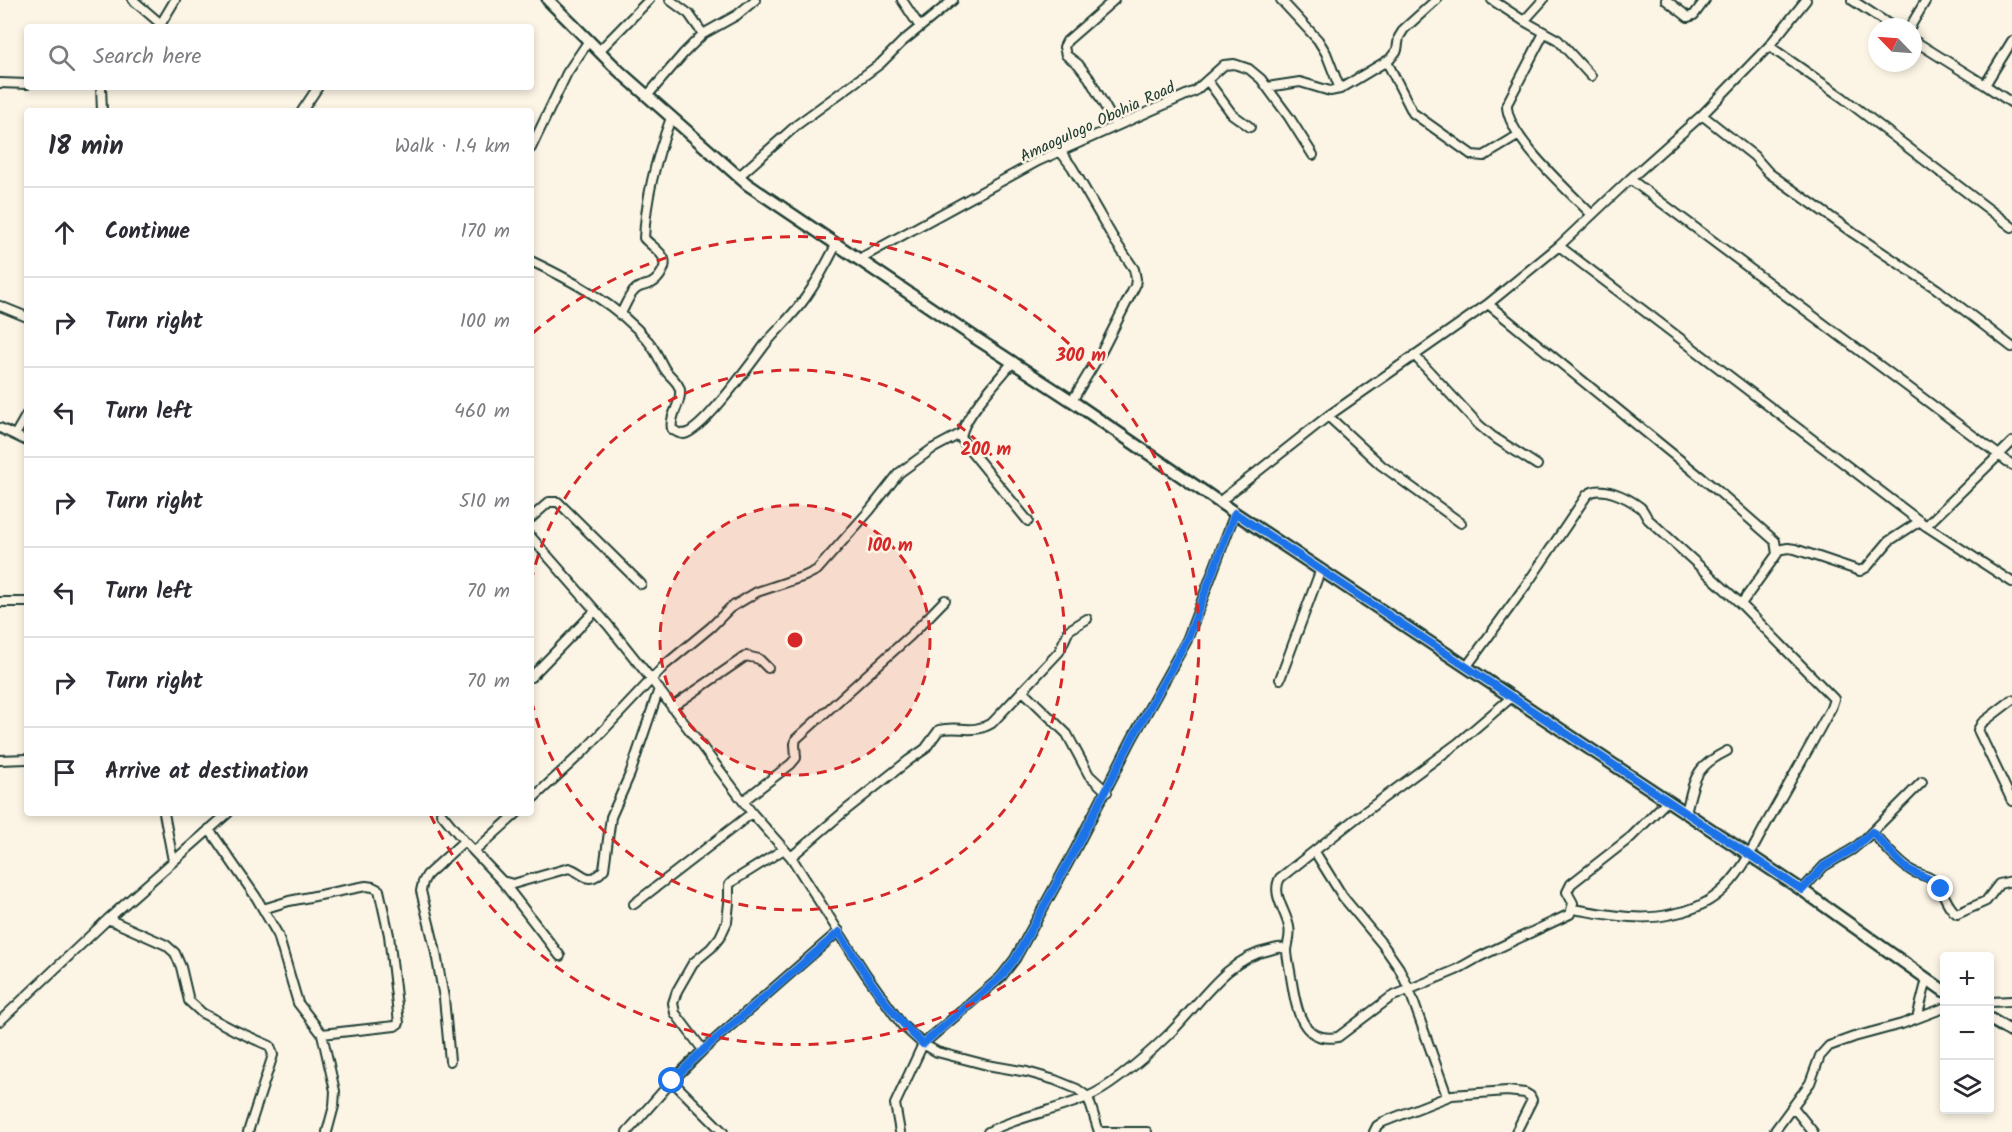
<!DOCTYPE html>
<meta charset="utf-8">
<style>
:root{--surface:#fff;--page:#f2f2f3;--text:#2b2b33;--muted:#7c7c81;--line:#e1e1e2}
body{margin:0;font-family:Kalam,sans-serif;background:var(--page);color:var(--text)}
.controls{position:absolute;right:18px;bottom:18px;display:grid;overflow:hidden;border-radius:6px;box-shadow:0 3px 9px #0003}
.controls button{width:54px;height:54px;display:grid;place-items:center;padding:0;border:0;border-bottom:2px solid var(--line);background:var(--surface);color:var(--text);font:30px sans-serif}
.compass{position:absolute;left:1868px;top:18px;width:54px;height:54px;border-radius:50%;background:var(--surface);box-shadow:0 3px 9px #0003;rotate:295deg}
.stop{position:absolute;width:18px;height:18px;margin:-14px;border:4px solid #1a73e8;border-radius:50%;background:#fff}
.stop.end{background:#1a73e8;border-color:#fff;box-shadow:0 2px 6px #0008}
.list{margin:0;padding:0;list-style:none}
h2{display:flex;justify-content:space-between;align-items:center;height:78px;margin:0;padding:0 24px;font-size:26px}
h2 small{font-size:20px;font-weight:400;color:var(--muted)}
.list li{display:grid;grid-template-columns:39px 1fr auto;gap:18px;align-items:center;box-sizing:border-box;height:90px;padding:0 24px;border-top:2px solid var(--line)}
.list b{display:block;font-size:22px;white-space:nowrap}
.list em{font-size:20px;font-style:normal;color:var(--muted)}
.icon{flex:none;width:33px;height:33px;fill:none;stroke:currentColor;stroke-width:2;stroke-linecap:round;stroke-linejoin:round}
.map{position:relative;flex:none;width:2012px;height:1132px;overflow:hidden}
.search{position:absolute;background:var(--surface);box-shadow:0 3px 9px #0003;left:24px;top:24px;width:510px;height:66px;display:flex;align-items:center;gap:15px;box-sizing:border-box;padding:0 21px;border-radius:6px;color:var(--muted);font-size:22px}
.panel{position:absolute;background:var(--surface);box-shadow:0 3px 9px #0003;left:24px;top:108px;width:510px;height:708px;border-radius:6px}
.map>svg:first-child{display:block}
.lines{fill:none;stroke-linecap:round;stroke-linejoin:round}
.street-casing{stroke:#1f3d34;stroke-width:12}
.secondary-casing{stroke:#1f3d34;stroke-width:15}
.street{stroke:#fcf5e5;stroke-width:8}
.secondary{stroke:#fcf5e5;stroke-width:10}
.route{stroke:#1a73e8;stroke-width:8}
.ring{fill:none;stroke:#d62828;stroke-width:3;stroke-dasharray:10 8}
.labels{text-anchor:middle;stroke-width:5;stroke-linejoin:round;paint-order:stroke}
.street-label{font-size:16px;fill:#1f3d34;stroke:#fcf5e5}
.centre{fill:#d62828;stroke:#fcf5e5;stroke-width:3}
.ring-label{font-size:18px;text-anchor:middle;font-weight:bold;fill:#d62828;stroke:#fcf5e5;stroke-width:5;stroke-linejoin:round;paint-order:stroke}
</style>
<div class="map">
<svg width="2012" height="1132" viewBox="0 0 2012 1132">
<rect width="100%" height="100%" fill="#fcf5e5"/>
<filter id="ink" filterUnits="userSpaceOnUse"><feTurbulence type="fractalNoise" baseFrequency=".0167" numOctaves="2"/><feDisplacementMap in="SourceGraphic" scale="12" xChannelSelector="R" yChannelSelector="G"/><feConvolveMatrix kernelMatrix="1 2 1 2 8 2 1 2 1" color-interpolation-filters="sRGB"/></filter>
<g filter="url(#ink)">
<g class="lines">
<!-- street casing -->
<g class="street-casing">
<path id="street" d="M 133,0 L 161,24
M 670,0 L 689,14 L 703,34
M 902,0 L 920,27
M 1114,0 L 1067,41 L 1064,47 L 1066,55 L 1078,64 L 1089,78 L 1116,126
M 1281,0 L 1318,40 L 1326,53 L 1340,89
M 1492,0 L 1524,21 L 1558,40 L 1591,76
M 1666,0 L 1688,17 L 1694,15 L 1705,0
M 1852,0 L 1893,27
M 1524,21 L 1543,0
M 159,27 L 175,0
M 1910,27 L 1926,0
M 1544,33 L 1507,104 C 1505,135 1570,192 1592,215
M 1913,40 L 1985,85 L 2012,41
M 1769,46 L 1842,97 L 2012,227
M 599,51 L 649,0
M 1387,62 L 1413,113 L 1472,155 L 1484,156 L 1519,135
M 1207,80 L 1232,114 L 1250,127
M 0,83 L 27,84
M 1985,85 L 2012,103
M 101,87 L 102,111
M 1267,87 L 1300,82 L 1330,91 L 1340,89 L 1390,59 L 1397,50 L 1399,37 L 1404,29 L 1436,0
M 647,96 L 684,53 L 703,34 L 737,15 L 755,0
M 302,111 L 318,87
M 1702,115 L 1754,156 L 1769,173 L 1853,233 L 1937,289 L 2012,347
M 531,148 L 567,73 L 588,42
M 1060,151 L 1072,167 L 1115,241 L 1134,269 L 1136,279 L 1135,286 L 1102,351 L 1072,401
M 738,177 L 798,124 L 880,64 L 902,42 L 953,0
M 1630,179 L 1702,115 L 1769,46 L 1806,0
M 859,259 L 1038,161 L 1195,91 L 1224,65 L 1234,64 L 1249,69 L 1261,79 L 1289,117 L 1313,155
M 531,261 C 573,281 618,305 648,341 C 655,349 659,359 664,368 C 669,377 678,380 680,390 C 682,404 669,415 672,429 C 676,432 680,434 684,434 C 703,431 754,359 767,342 C 780,327 795,313 806,297 C 818,280 827,263 836,245
M 1488,304 L 1559,246 L 1926,526 L 1999,455 L 1630,179 L 1559,246
M 0,306 L 27,317
M 620,315 C 625,307 628,296 635,290 C 640,285 646,286 652,283 C 659,279 667,267 664,259 C 661,251 650,245 644,238 C 646,198 657,155 671,118
M 1414,355 L 1479,425 L 1492,436 L 1537,465
M 1012,363 C 1000,378 957,423 962,440 L 1028,521
M 1328,416 L 1381,465 L 1461,523
M 0,428 L 27,441
M 15,435 L 27,414
M 2012,442 L 1999,455 L 2012,465
M 1219,502 L 1328,416 L 1488,304 L 1718,491 L 1775,541 L 1777,554 L 1741,604
M 531,518 L 549,502 L 558,502 L 641,584
M 1926,526 L 2012,582
M 531,537 L 608,625 L 651,679 L 752,813 L 791,857 L 865,973 L 902,1025 L 923,1044 L 937,1052 L 987,1065 L 1027,1072 L 1055,1080 L 1077,1089 L 1088,1097 L 1099,1132
M 1777,550 L 1788,548 L 1795,549 L 1860,571 L 1867,567 L 1889,541 L 1920,521
M 0,602 L 27,602
M 1467,666 L 1529,581 L 1587,495 C 1600,483 1628,498 1640,507 C 1644,510 1645,515 1648,519 L 1741,604 L 1834,699 L 1831,708 C 1811,745 1790,782 1769,819 C 1755,844 1741,876 1718,894 C 1705,905 1689,911 1672,914 C 1640,922 1605,914 1573,909
M 531,677 L 595,611
M 1280,679 L 1321,569
M 1022,690 L 1067,734 L 1089,775 L 1107,792
M 1513,696 L 1458,743 L 1355,819 L 1280,878 C 1271,894 1286,911 1289,927 C 1291,935 1288,942 1287,950 C 1287,958 1290,969 1291,977 C 1296,1006 1300,1044 1338,1037 L 1391,997 L 1456,970 L 1479,957 L 1570,914 L 1573,903 L 1567,892 L 1571,884 L 1631,837 L 1668,800
M 2012,700 L 1982,723 L 1978,730 L 2012,801
M 672,707 L 746,656 L 759,659 L 768,668
M 0,760 L 27,759
M 531,800 L 585,750 L 665,665 L 711,627 L 730,608 L 757,592 L 805,576 L 817,570 L 870,510 L 899,473 L 932,449 L 960,434
M 743,801 L 791,764 L 796,758 L 795,744 L 796,739 L 911,635 L 945,600
M 1686,812 C 1695,779 1693,768 1727,751
M 164,813 L 173,861
M 441,813 L 464,841 L 502,881 L 560,956
M 209,829 L 256,897 L 278,935 L 298,1003 L 322,1034 L 335,1091 L 334,1106 L 327,1132
M 1872,832 C 1884,845 1897,862 1912,871 C 1919,875 1927,875 1933,880 C 1944,889 1946,907 1957,914 L 1986,901 L 1999,884 L 2012,881
M 475,851 L 517,813
M 1315,852 L 1343,897 L 1383,945 L 1399,968 L 1409,989 L 1447,1096
M 791,857 L 846,810 L 909,760 L 925,749 L 939,730 C 959,725 972,735 992,723 L 1059,652 L 1069,630 L 1087,619
M 502,881 L 513,884 L 569,868 C 583,872 588,888 604,869 L 611,817 L 630,774 L 659,689
M 1802,890 L 1824,866 L 1853,849 L 1865,839 L 1922,782
M 634,904 L 752,813
M 263,909 L 289,901 L 366,886 L 373,887 L 379,890 L 389,935 L 399,1023 L 395,1026 L 322,1034
M 108,919 L 166,945 L 175,953 L 181,967 L 189,1001 L 202,1013 L 234,1030 L 270,1046 L 273,1055 L 248,1132
M 1990,1002 L 2012,1001
M 1917,1018 L 1927,979
M 0,1021 L 108,919 L 228,813
M 703,1050 L 675,1013 L 673,1003 L 677,991 L 693,963 L 711,948 L 720,937 L 727,922 L 729,903 L 729,885 L 733,881 L 784,849
M 450,1061 L 444,998 L 435,948 L 421,891 L 423,882 L 427,875 L 464,841
M 672,1081 L 723,1132
M 1793,1107 L 1813,1132
M 627,1132 L 672,1081 L 703,1050 L 839,931
M 900,1132 L 895,1104 L 923,1044 L 1001,977 L 1015,959 L 1074,852 L 1132,739 L 1187,640 L 1235,513
M 988,1132 C 1019,1116 1055,1111 1087,1097 C 1112,1087 1147,1055 1167,1036 C 1198,1007 1225,958 1270,950 C 1277,948 1281,946 1287,950
M 1099,1132 L 1147,1132
M 1374,1132 L 1377,1126 L 1383,1122 L 1452,1095 L 1507,1091 L 1525,1093 L 1530,1096 L 1532,1100 L 1516,1132
M 1774,1132 L 1810,1083 L 1820,1056 L 1829,1046 L 1854,1037 L 1902,1024 L 1944,1008"/>
</g>
<!-- secondary casing -->
<g class="secondary-casing">
<path id="secondary" d="M 548,0 L 619,71 L 747,184 L 974,337 L 1072,401 L 1235,513 L 1802,890 L 1944,991
M 1990,1019 L 2012,1032"/>
</g>
<!-- street -->
<use href="#street" class="street"/>
<!-- secondary -->
<use href="#secondary" class="secondary"/>
</g>
</g>
<g class="lines" filter="url(#ink)">
<!-- route -->
<path class="route" d="M 672,1081 L 703,1050 L 839,932 C 865,973 887,1011 923,1044 L 1001,977 L 1015,959 L 1074,852 L 1132,739 L 1187,640 L 1235,513 L 1802,890 L 1824,866 L 1853,849 L 1872,832 C 1883,843 1893,856 1905,867 C 1918,877 1930,875 1941,889"/>
</g>
<!-- distance rings -->
<circle cx="795" cy="640" r="135" fill="#d62828" fill-opacity=".12"/>
<g class="ring">
<circle cx="795" cy="640" r="135"/>
<path d="M531 582A270 270 0 1 1 531 698"/>
<path d="M533 333A404 404 0 1 1 430 814"/>
</g>
<g class="labels">
<!-- street labels -->
<g class="street-label">
<text transform="translate(1097 121) rotate(-25)" y="6">Amaogulogo Obohia Road</text>
</g>
</g>
<circle cx="795" cy="640" r="9" class="centre"/>
<g class="ring-label">
<text x="1081" y="361">300 m</text>
<text x="986" y="455">200 m</text>
<text x="890" y="551">100 m</text>
</g>
</svg>
<div class="controls">
<button>+</button>
<button>−</button>
<button><svg class="icon" aria-label="layers" viewBox="0 0 24 24"><path d="M12 4l9 5-9 5-9-5zM3 14l9 5 9-5"/></svg></button>
</div>
<svg class="compass" viewBox="-18 -18 36 36"><path d="M0-13l5 13h-10z" fill="#e53935"/><path d="M0 13l5-13h-10z" fill="#7c7c81"/></svg>
<div class="stop" style="left:672px;top:1081px"></div>
<div class="stop end" style="left:1941px;top:889px"></div>
<div class="search"><svg class="icon" aria-label="search" viewBox="0 0 24 24"><circle cx="10" cy="10" r="6"/><path d="M15 15l6 6"/></svg>Search here</div>
<section class="panel">
<h2>18 min<small>Walk · 1.4 km</small></h2>
<ul class="list">
<li><svg class="icon" aria-label="ahead" viewBox="0 0 24 24"><path d="M12 20V5M6 11l6-6 6 6"/></svg><div><b>Continue</b></div><em>170 m</em></li>
<li><svg class="icon" aria-label="right" viewBox="0 0 24 24"><path d="M7 20v-9h11M14 6l5 5-5 5"/></svg><div><b>Turn right</b></div><em>100 m</em></li>
<li><svg class="icon" aria-label="left" viewBox="0 0 24 24"><path d="M17 20v-9H6M10 6l-5 5 5 5"/></svg><div><b>Turn left</b></div><em>460 m</em></li>
<li><svg class="icon" aria-label="right" viewBox="0 0 24 24"><path d="M7 20v-9h11M14 6l5 5-5 5"/></svg><div><b>Turn right</b></div><em>510 m</em></li>
<li><svg class="icon" aria-label="left" viewBox="0 0 24 24"><path d="M17 20v-9H6M10 6l-5 5 5 5"/></svg><div><b>Turn left</b></div><em>70 m</em></li>
<li><svg class="icon" aria-label="right" viewBox="0 0 24 24"><path d="M7 20v-9h11M14 6l5 5-5 5"/></svg><div><b>Turn right</b></div><em>70 m</em></li>
<li><svg class="icon" aria-label="arrive" viewBox="0 0 24 24"><path d="M6 21V4h12l-3 4 3 4H6"/></svg><div><b>Arrive at destination</b></div></li>
</ul>
</section>
</div>
